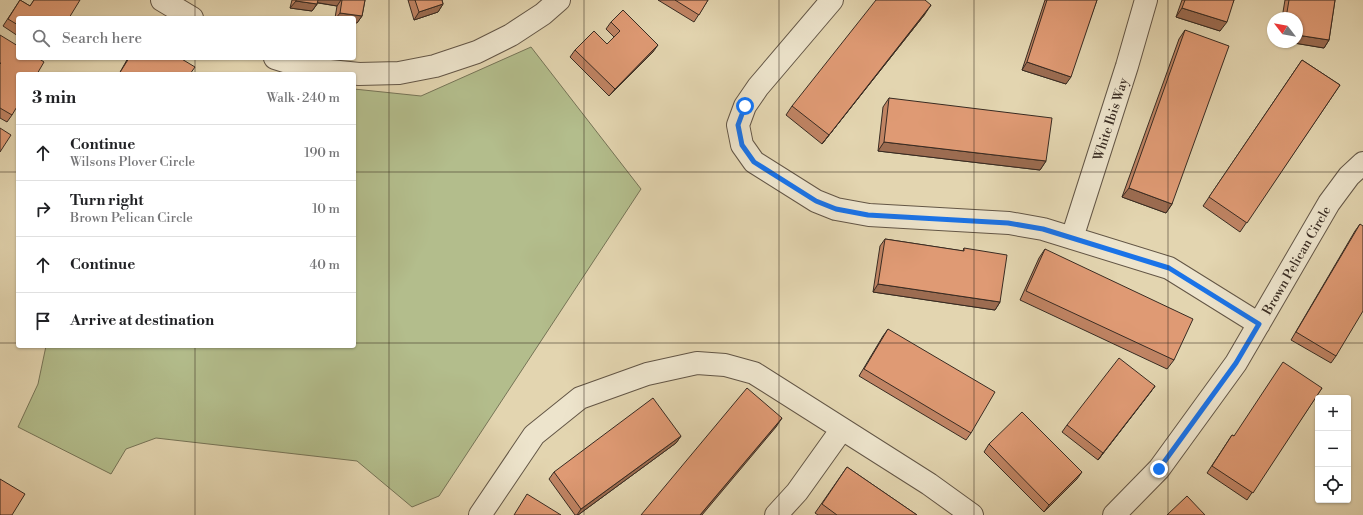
<!DOCTYPE html>
<meta charset="utf-8">
<style>
:root{--surface:#fff;--page:#f2f2f2;--text:#202124;--muted:#757577;--line:#e0e0e0}
body{margin:0;font-family:"Libre Bodoni",serif;background:var(--page);color:var(--text)}
.controls{position:absolute;right:12px;bottom:12px;display:grid;overflow:hidden;border-radius:4px;box-shadow:0 1px 3px #0004}
.controls button{width:36px;height:36px;display:grid;place-items:center;padding:0;border:0;border-bottom:1px solid var(--line);background:var(--surface);color:var(--text);font:20px sans-serif}
.compass{position:absolute;left:1267px;top:12px;width:36px;height:36px;border-radius:50%;background:var(--surface);box-shadow:0 1px 3px #0004;rotate:301deg}
.stop{position:absolute;width:12px;height:12px;margin:-9px;border:3px solid #1a73e8;border-radius:50%;background:#fff}
.stop.end{background:#1a73e8;border-color:#fff;box-shadow:0 1px 4px #0008}
.list{margin:0;padding:0;list-style:none}
h2{display:flex;justify-content:space-between;align-items:center;height:52px;margin:0;padding:0 16px;font-size:17px}
h2 small{font-size:13px;font-weight:400;color:var(--muted)}
.list li{display:grid;grid-template-columns:26px 1fr auto;gap:12px;align-items:center;box-sizing:border-box;height:56px;padding:0 16px;border-top:1px solid var(--line)}
.list b{display:block;font-size:15px;white-space:nowrap}
.list p{margin:0;font-size:13px;white-space:nowrap;color:var(--muted)}
.list em{font-size:13px;font-style:normal;color:var(--muted)}
.icon{flex:none;width:22px;height:22px;fill:none;stroke:currentColor;stroke-width:2;stroke-linecap:round;stroke-linejoin:round}
.map{position:relative;flex:none;width:1363px;height:515px;overflow:hidden}
.search{position:absolute;background:var(--surface);box-shadow:0 1px 3px #0004;left:16px;top:16px;width:340px;height:44px;display:flex;align-items:center;gap:10px;box-sizing:border-box;padding:0 14px;border-radius:4px;color:var(--muted);font-size:15px}
.panel{position:absolute;background:var(--surface);box-shadow:0 1px 3px #0004;left:16px;top:72px;width:340px;height:276px;border-radius:4px}
.map>svg:first-child{display:block}
.green{fill:#b3bd8c;stroke:#767457}
.lines{fill:none;stroke-linecap:round;stroke-linejoin:round}
.minor-casing{stroke:#635646;stroke-width:24}
.minor{stroke:#ede4cc;stroke-width:22}
.wall{fill:#c08464;stroke:#382b22}
.shaded-wall{fill:#9c6c51;stroke:#382b22}
.building{fill:#df9a74;stroke:#382b22}
.route{stroke:#1a73e8;stroke-width:5}
.grid{fill:none;stroke:#382b22;stroke-width:1;stroke-opacity:0.55}
.labels{text-anchor:middle;stroke-width:3.5;stroke-linejoin:round;paint-order:stroke}
.street-label{font-size:13px;fill:#382b22;stroke:#ede4cc}
</style>
<div class="map">
<svg width="1363" height="515" viewBox="0 0 1363 515">
<rect width="100%" height="100%" fill="#e3d5b0"/>
<filter id="stains"><feTurbulence type="fractalNoise" baseFrequency=".005" numOctaves="4"/><feColorMatrix values="0 0 0 0 .2 0 0 0 0 .09 0 0 0 0 .02 0 0 0 .5 -.17"/></filter>
<radialGradient id="worn" r=".72"><stop offset=".6" stop-color="#630" stop-opacity="0"/><stop offset="1" stop-color="#630" stop-opacity=".3"/></radialGradient>
<!-- green -->
<path class="green" d="M 531,47 L 641,189 L 439,496 L 412,507 L 357,461 L 156,438 L 126,449 L 111,474 L 18,427 L 38,384 L 46,346 L 354,346 L 354,89 L 421,96 Z"/>
<g class="lines">
<!-- minor casing -->
<g class="minor-casing">
<path id="minor" d="M 162,0 L 192,18
M 832,0 L 758,87 L 745,106 L 738,125 L 742,145 L 754,162 L 816,201 L 836,209 L 869,215 L 1009,223 L 1043,229 L 1169,268 L 1259,324
M 275,58 L 310,69 L 359,74 L 399,73 L 435,66 L 477,52 L 511,35 L 543,14 L 559,0
M 1072,238 L 1127,66 L 1146,0
M 480,515 L 534,435 L 580,398 L 647,374 L 697,363 L 725,365 L 754,373 L 929,484 L 972,515
M 776,515 L 797,492 L 842,429
M 1114,515 L 1159,469 L 1236,363 L 1329,203 L 1349,176 L 1363,163"/>
</g>
<!-- minor -->
<use href="#minor" class="minor"/>
</g>
<!-- wall -->
<path class="wall" d="M 20,0 L 30,6 L 34,0 L 80,0 L 18,18 L 18,36 L 3,26 Z
M 292,0 L 365,0 L 362,16 L 357,23 L 354,18 L 335,18 L 337,6 L 318,3 L 312,11 L 290,8 Z
M 408,0 L 442,0 L 443,4 L 438,12 L 414,20 Z
M 658,0 L 708,0 L 694,22 Z
M 1045,0 L 1097,0 L 1066,84 L 1022,70 Z
M 1182,0 L 1234,0 L 1220,31 L 1176,17 Z
M 1285,0 L 1335,0 L 1329,40 L 1324,48 L 1288,42 L 1297,42 L 1297,18 L 1282,18 Z
M 925,14 L 822,144 L 786,115 L 792,106 Z
M 611,22 L 653,52 L 609,96 L 570,57 L 575,50 L 607,44 L 614,37 L 606,29 Z
M 1185,30 L 1172,204 L 1166,213 L 1122,197 L 1179,39 Z
M 0,35 L 12,115 L 7,122 L 0,118 Z
M 128,58 L 180,58 L 190,74 L 119,74 Z
M 1302,60 L 1340,85 L 1240,232 L 1203,206 Z
M 889,98 L 1046,161 L 1040,170 L 878,151 L 883,107 Z
M 1360,224 L 1336,356 L 1331,363 L 1291,340 L 1355,231 Z
M 885,239 L 963,251 L 964,248 L 1000,302 L 995,310 L 873,292 L 880,246 Z
M 1045,249 L 1174,360 L 1167,369 L 1020,300 L 1039,258 Z
M 888,329 L 971,433 L 966,440 L 859,376 L 883,336 Z
M 1155,386 L 1098,460 L 1062,432 L 1067,425 Z
M 1322,388 L 1247,500 L 1207,473 L 1232,435 L 1234,436 Z
M 681,436 L 676,443 L 578,515 L 575,515 L 549,479 L 554,472 Z
M 989,444 L 1077,479 L 1044,512 L 984,452 Z
M 847,467 L 917,515 L 818,515 L 815,513 Z"/>
<!-- shaded-wall -->
<path class="shaded-wall" d="M 315,0 L 341,0 L 337,6 L 314,2 Z
M 296,1 L 317,4 L 312,11 L 290,8 Z
M 443,4 L 438,12 L 414,20 L 419,12 Z
M 931,5 L 925,14 L 822,144 L 829,135 Z
M 1182,8 L 1227,22 L 1220,31 L 1176,17 Z
M 340,13 L 362,16 L 357,23 L 354,23 L 354,18 L 336,18 Z
M 1297,35 L 1329,40 L 1324,48 L 1288,42 L 1297,42 Z
M 658,45 L 653,52 L 609,96 L 615,89 Z
M 1027,62 L 1071,77 L 1066,84 L 1022,70 Z
M 884,142 L 1046,161 L 1040,170 L 878,151 Z
M 1129,188 L 1172,204 L 1166,213 L 1122,197 Z
M 878,284 L 1000,302 L 995,310 L 873,292 Z
M 1155,386 L 1150,393 L 1098,460 L 1103,453 Z
M 782,418 L 776,427 L 702,515 L 700,515 Z
M 681,436 L 676,443 L 578,515 L 577,515 L 581,509 Z
M 1082,472 L 1077,479 L 1044,512 L 1049,505 Z"/>
<!-- building -->
<path class="building" d="M 20,0 L 30,6 L 34,0 L 80,0 L 69,18 L 18,18 L 18,25 L 8,19 Z
M 296,0 L 318,0 L 317,4 L 296,1 Z
M 342,0 L 365,0 L 362,16 L 340,13 Z
M 415,0 L 442,0 L 443,4 L 419,12 Z
M 675,0 L 708,0 L 699,15 Z
M 876,0 L 925,0 L 931,5 L 829,135 L 792,106 Z
M 1047,0 L 1097,0 L 1071,77 L 1027,62 Z
M 1185,0 L 1234,0 L 1227,22 L 1182,8 Z
M 1289,0 L 1335,0 L 1329,40 L 1297,35 L 1297,18 L 1286,18 Z
M 623,10 L 658,45 L 615,89 L 575,50 L 594,31 L 607,44 L 620,31 L 611,22 Z
M 1185,30 L 1229,46 L 1172,204 L 1129,188 Z
M 0,35 L 18,46 L 18,58 L 38,58 L 44,62 L 37,74 L 18,74 L 18,105 L 12,115 L 0,108 L 0,64 L 1,63 L 0,63 Z
M 129,58 L 180,58 L 195,67 L 190,74 L 119,74 Z
M 1302,60 L 1340,85 L 1247,223 L 1209,197 Z
M 889,98 L 1052,118 L 1046,161 L 884,142 Z
M 0,128 L 11,135 L 0,152 Z
M 1360,224 L 1363,226 L 1363,311 L 1336,356 L 1296,332 Z
M 885,239 L 964,251 L 964,248 L 1007,255 L 1000,302 L 878,284 Z
M 1045,249 L 1193,319 L 1174,360 L 1026,291 Z
M 888,329 L 995,392 L 971,433 L 864,369 Z
M 1119,358 L 1155,386 L 1103,453 L 1067,425 Z
M 1283,362 L 1322,388 L 1253,493 L 1212,466 L 1232,435 L 1234,436 Z
M 747,388 L 782,418 L 700,515 L 641,515 Z
M 653,398 L 681,436 L 581,509 L 554,472 Z
M 1022,412 L 1082,472 L 1049,505 L 989,444 Z
M 847,467 L 917,515 L 837,515 L 822,504 Z
M 0,479 L 25,494 L 12,515 L 0,515 Z
M 527,494 L 561,515 L 514,515 Z
M 1187,496 L 1205,515 L 1167,515 Z"/>
<g class="lines">
<!-- route -->
<path class="route" d="M 745,106 L 738,125 L 742,145 L 754,162 L 816,201 L 836,209 L 868,215 L 1008,223 L 1043,229 L 1169,268 L 1259,324 L 1236,363 L 1159,469"/>
</g>
<!-- grid -->
<path class="grid" d="M 195,0 L 195,18M 389,0 L 389,515M 584,0 L 584,515M 779,0 L 779,515M 974,0 L 974,515M 1168,0 L 1168,515M 195,58 L 195,74M 0,172 L 18,172M 354,172 L 1363,172M 0,343 L 18,343M 354,343 L 1363,343M 195,346 L 195,515"/>
<g class="labels">
<!-- street labels -->
<g class="street-label">
<text transform="translate(1110 119) rotate(-72)" y="5">White Ibis Way</text>
<text transform="translate(1296 260) rotate(-60)" y="5">Brown Pelican Circle</text>
</g>
</g>
<rect width="100%" height="100%" filter="url(#stains)"/>
<rect width="100%" height="100%" fill="url(#worn)"/>
</svg>
<div class="controls">
<button>+</button>
<button>−</button>
<button><svg class="icon" aria-label="locate" viewBox="0 0 24 24"><circle cx="12" cy="12" r="6"/><path d="M12 2v4M12 18v4M2 12h4M18 12h4"/></svg></button>
</div>
<svg class="compass" viewBox="-18 -18 36 36"><path d="M0-13l5 13h-10z" fill="#e53935"/><path d="M0 13l5-13h-10z" fill="#757577"/></svg>
<div class="stop" style="left:745px;top:106px"></div>
<div class="stop end" style="left:1159px;top:469px"></div>
<div class="search"><svg class="icon" aria-label="search" viewBox="0 0 24 24"><circle cx="10" cy="10" r="6"/><path d="M15 15l6 6"/></svg>Search here</div>
<section class="panel">
<h2>3 min<small>Walk · 240 m</small></h2>
<ul class="list">
<li><svg class="icon" aria-label="ahead" viewBox="0 0 24 24"><path d="M12 20V5M6 11l6-6 6 6"/></svg><div><b>Continue</b><p>Wilsons Plover Circle</p></div><em>190 m</em></li>
<li><svg class="icon" aria-label="right" viewBox="0 0 24 24"><path d="M7 20v-9h11M14 6l5 5-5 5"/></svg><div><b>Turn right</b><p>Brown Pelican Circle</p></div><em>10 m</em></li>
<li><svg class="icon" aria-label="ahead" viewBox="0 0 24 24"><path d="M12 20V5M6 11l6-6 6 6"/></svg><div><b>Continue</b></div><em>40 m</em></li>
<li><svg class="icon" aria-label="arrive" viewBox="0 0 24 24"><path d="M6 21V4h12l-3 4 3 4H6"/></svg><div><b>Arrive at destination</b></div></li>
</ul>
</section>
</div>
